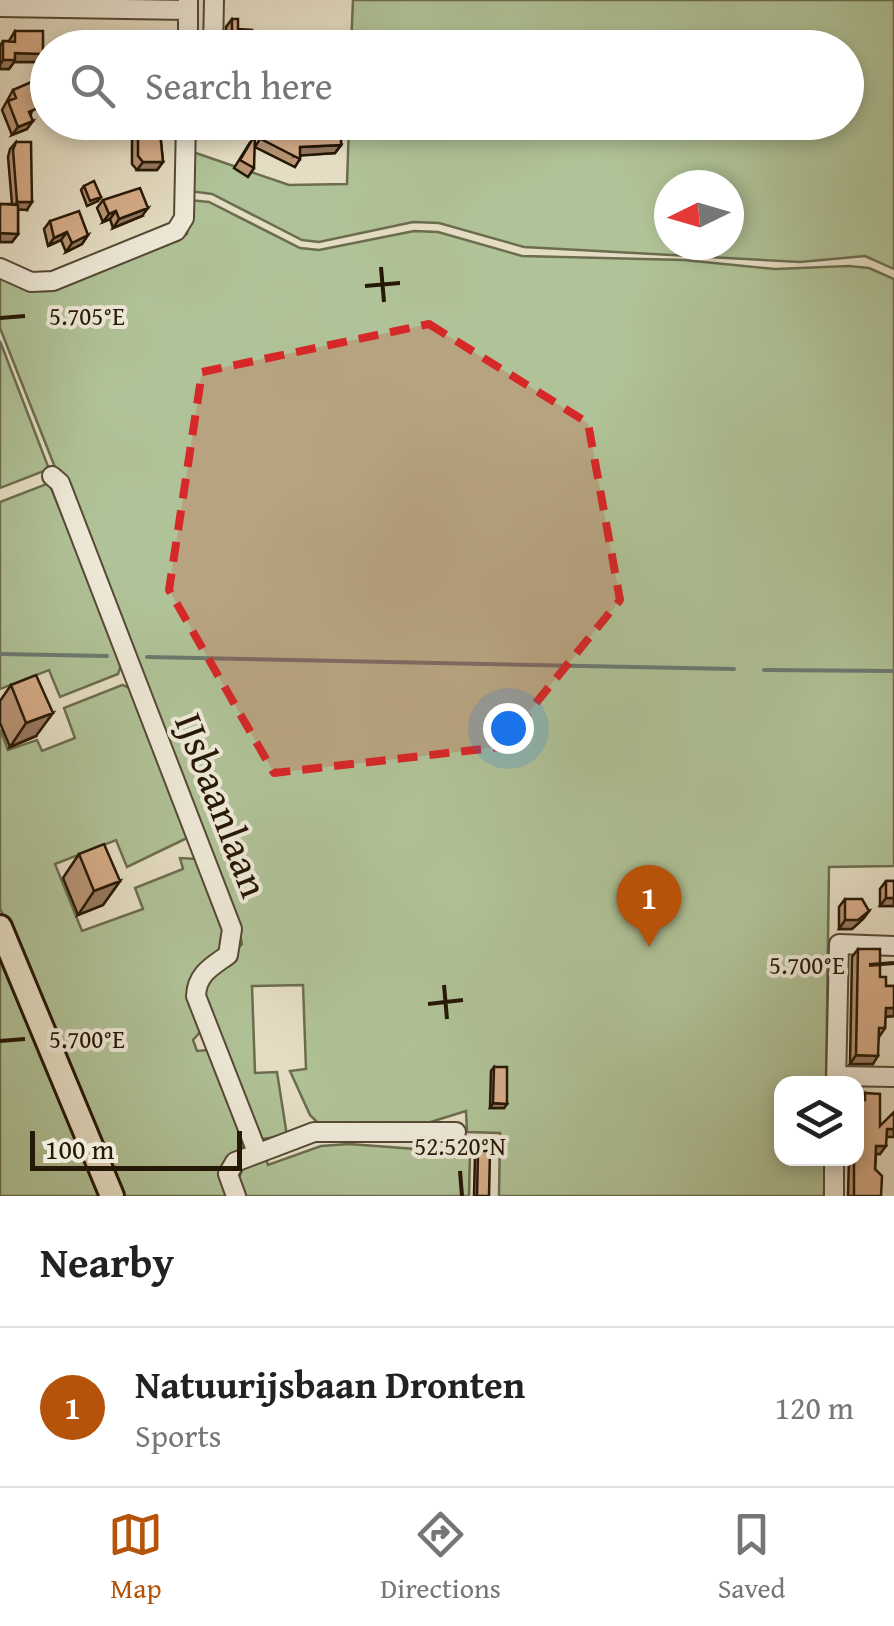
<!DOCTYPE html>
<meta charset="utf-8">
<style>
:root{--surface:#fff;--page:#f6f6f6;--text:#222;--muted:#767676;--line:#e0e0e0;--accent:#b45309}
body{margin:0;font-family:"Gentium Book Plus",serif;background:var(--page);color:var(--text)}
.controls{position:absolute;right:30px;bottom:30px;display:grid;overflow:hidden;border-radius:20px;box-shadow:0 5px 15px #0003}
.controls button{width:90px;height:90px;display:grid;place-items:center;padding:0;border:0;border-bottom:2px solid var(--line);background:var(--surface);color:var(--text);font:50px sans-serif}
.compass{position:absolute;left:654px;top:170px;width:90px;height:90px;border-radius:50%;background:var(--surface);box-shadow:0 5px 15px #0003;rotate:265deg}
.scale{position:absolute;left:30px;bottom:25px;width:212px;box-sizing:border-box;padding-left:10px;border:5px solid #261806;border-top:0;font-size:28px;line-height:35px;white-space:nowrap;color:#261806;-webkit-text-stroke:8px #eee9d8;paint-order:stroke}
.you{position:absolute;left:508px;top:728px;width:35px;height:35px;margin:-25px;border:8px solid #fff;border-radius:50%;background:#1a73e8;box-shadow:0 0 0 15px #1a73e833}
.badge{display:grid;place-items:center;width:65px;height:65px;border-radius:50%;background:var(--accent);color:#fff;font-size:32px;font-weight:700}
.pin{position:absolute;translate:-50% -82px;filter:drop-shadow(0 2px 5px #0008)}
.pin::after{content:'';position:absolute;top:52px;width:35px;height:30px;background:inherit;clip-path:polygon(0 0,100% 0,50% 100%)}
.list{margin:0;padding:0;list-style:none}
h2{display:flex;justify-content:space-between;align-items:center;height:130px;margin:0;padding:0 40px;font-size:42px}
h2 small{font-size:32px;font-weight:400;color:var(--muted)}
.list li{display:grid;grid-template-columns:65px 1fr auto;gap:30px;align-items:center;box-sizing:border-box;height:160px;padding:0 40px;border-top:2px solid var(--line)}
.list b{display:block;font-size:38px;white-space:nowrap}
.list p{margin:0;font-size:32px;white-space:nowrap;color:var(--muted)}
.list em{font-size:32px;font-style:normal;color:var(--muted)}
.icon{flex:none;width:55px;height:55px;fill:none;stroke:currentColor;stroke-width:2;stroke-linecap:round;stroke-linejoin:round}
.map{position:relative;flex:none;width:894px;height:1196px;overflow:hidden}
.search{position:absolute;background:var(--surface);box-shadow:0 5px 15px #0003;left:30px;right:30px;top:30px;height:110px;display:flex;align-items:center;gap:25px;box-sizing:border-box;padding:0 35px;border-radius:55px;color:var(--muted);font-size:38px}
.sheet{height:290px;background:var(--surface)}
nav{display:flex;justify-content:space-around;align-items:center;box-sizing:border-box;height:140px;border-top:2px solid var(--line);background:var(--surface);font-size:28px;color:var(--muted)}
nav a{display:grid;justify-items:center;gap:5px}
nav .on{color:var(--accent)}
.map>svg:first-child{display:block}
.green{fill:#b0c297;stroke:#6b6d4e;stroke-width:2.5;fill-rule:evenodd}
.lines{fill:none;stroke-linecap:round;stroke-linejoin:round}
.stream{stroke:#697a71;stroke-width:4}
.minor-casing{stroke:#564935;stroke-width:22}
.major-casing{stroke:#261806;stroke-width:28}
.minor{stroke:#eee9d8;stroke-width:18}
.major{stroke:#e5ddc3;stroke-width:22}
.wall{fill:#b89475;stroke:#261806;stroke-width:2.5}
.shaded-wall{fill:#96785f;stroke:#261806;stroke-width:2.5}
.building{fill:#d6ac88;stroke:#261806;stroke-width:2.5}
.marked{fill:#d62828;fill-opacity:0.2;stroke:#d62828;stroke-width:8;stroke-dasharray:20 12;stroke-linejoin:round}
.ticks{fill:none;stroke:#261806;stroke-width:4}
.labels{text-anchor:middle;stroke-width:8;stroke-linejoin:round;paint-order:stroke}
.street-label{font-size:40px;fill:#261806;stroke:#eee9d8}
.ticks-label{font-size:25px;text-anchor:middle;fill:#261806;stroke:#eee9d8;stroke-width:8;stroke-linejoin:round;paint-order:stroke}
</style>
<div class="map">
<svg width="894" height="1196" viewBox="0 0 894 1196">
<rect width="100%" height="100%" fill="#e5ddc3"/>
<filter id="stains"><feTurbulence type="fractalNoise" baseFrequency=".002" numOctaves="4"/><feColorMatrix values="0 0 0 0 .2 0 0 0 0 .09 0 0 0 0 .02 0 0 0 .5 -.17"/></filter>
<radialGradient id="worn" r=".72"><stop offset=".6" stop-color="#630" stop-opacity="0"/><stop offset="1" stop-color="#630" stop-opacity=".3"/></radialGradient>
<!-- green -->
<path class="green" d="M 353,0 L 894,0 L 894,269 L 865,256 L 800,262 L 524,247 L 439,223 L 413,222 L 319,242 L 302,240 L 212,194 L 189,191 L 190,151 L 289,185 L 347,184 L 349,123 L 846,122 L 846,48 L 351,47 ZM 669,185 L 729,185 L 729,245 L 669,245 Z
M 189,200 L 209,202 L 300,248 L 319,250 L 414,231 L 438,232 L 522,256 L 684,260 L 775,269 L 849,266 L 869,268 L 894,279 L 894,866 L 829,867 L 826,1083 L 782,1084 L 782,1158 L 825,1159 L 824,1196 L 499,1196 L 500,1133 L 467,1132 L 466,1111 L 421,1125 L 321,1126 L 310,1115 L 290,1071 L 306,1069 L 303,985 L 252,986 L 255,1073 L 277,1072 L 287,1136 L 261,1139 L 203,996 L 203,983 L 242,944 L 240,936 L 0,328 L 0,275 L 45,291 L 187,234 Z
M 0,341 L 49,469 L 0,488 Z
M 49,483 L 122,662 L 118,674 L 60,697 L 49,670 L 0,689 L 0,502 Z
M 122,685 L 131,688 L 187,838 L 127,867 L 116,840 L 55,864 L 82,931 L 143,909 L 135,888 L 183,869 L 180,858 L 197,859 C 205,879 226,913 225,935 C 222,981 168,942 202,1030 L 193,1040 L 197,1051 L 208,1050 L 245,1140 L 240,1150 L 222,1166 L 229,1196 L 118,1196 L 0,908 L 0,729 L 8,750 L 37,740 L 42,751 L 75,738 L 64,708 Z
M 0,943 L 103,1196 L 0,1196 Z
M 349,1144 L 470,1153 L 469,1196 L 242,1196 L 237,1182 L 245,1164 L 265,1156 L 268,1165 L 321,1146 Z"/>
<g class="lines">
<!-- stream -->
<path class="stream" d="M 0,654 L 107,656
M 147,657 L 734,669
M 764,670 L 894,671"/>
<!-- minor casing -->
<g class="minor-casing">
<path id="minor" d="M 0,7 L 188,10
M 188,48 L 188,0
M 213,48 L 214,0
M 0,268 L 31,282 L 53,281 L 176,231 L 184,218 L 186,122
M 52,476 L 60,483 L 232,929 L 228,955 C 211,967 197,974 196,996 L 257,1152
M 836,1076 L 894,1077
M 836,1084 L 839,944 L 894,946
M 236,1196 L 228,1174 L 235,1162 L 314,1132 L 456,1132
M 834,1196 L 834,1158"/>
</g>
<!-- major casing -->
<g class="major-casing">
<path id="major" d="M 0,927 L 112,1196"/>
</g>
<!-- minor -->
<use href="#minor" class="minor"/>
<!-- major -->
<use href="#major" class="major"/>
</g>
<!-- wall -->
<path class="wall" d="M 232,19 L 238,29 L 252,36 L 280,41 L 306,42 L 311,35 L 328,47 L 349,48 L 226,48 L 226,27 Z
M 15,31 L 37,62 L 14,62 L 9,69 L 0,69 L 0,46 L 3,41 L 9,41 Z
M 78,33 L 127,38 L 130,33 L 156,48 L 64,48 L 70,37 L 75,37 Z
M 13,90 L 35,99 L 27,129 L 12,135 L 2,110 Z
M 141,122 L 159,122 L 163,162 L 157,170 L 137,170 L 132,164 L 132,141 Z
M 270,122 L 299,130 L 308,130 L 312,122 L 341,122 L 341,145 L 335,153 L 300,155 L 300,159 L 295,167 L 255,147 Z
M 16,142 L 27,210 L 18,209 L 18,234 L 12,242 L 0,242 L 0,204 L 12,204 L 8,157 L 10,149 Z
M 249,144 L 254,168 L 248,177 L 234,168 Z
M 84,186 L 101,197 L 98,201 L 87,206 L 81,190 Z
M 103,200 L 142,216 L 113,228 L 110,219 L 103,222 L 97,208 Z
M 50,221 L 88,235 L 82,244 L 66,252 L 61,240 L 48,246 L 44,229 Z
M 11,685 L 36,736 L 10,747 L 0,723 L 0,701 Z
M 79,854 L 120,881 L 103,905 L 78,915 L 63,878 Z
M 886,881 L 894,881 L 894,906 L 880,906 L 880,889 Z
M 845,899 L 869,911 L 863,919 L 852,929 L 839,929 L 839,907 Z
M 858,949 L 886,986 L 894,986 L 894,1016 L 885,1017 L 885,1028 L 879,1037 L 873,1064 L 850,1064 L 852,957 Z
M 494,1067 L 504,1108 L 490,1108 L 491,1071 Z
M 865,1093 L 886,1137 L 880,1154 L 876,1154 L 875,1169 L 881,1196 L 848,1196 L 849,1158 L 856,1158 L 860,1100 Z
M 478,1151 L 489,1196 L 474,1196 L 475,1155 Z"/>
<!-- shaded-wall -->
<path class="shaded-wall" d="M 15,53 L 43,54 L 37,62 L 14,62 L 9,69 L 0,69 L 0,65 L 3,60 Z
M 33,121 L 27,129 L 12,135 L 18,127 Z
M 213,122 L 224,123 L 219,131 L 207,131 Z
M 341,145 L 335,153 L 294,156 L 300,147 Z
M 143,162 L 163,162 L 157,170 L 137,170 Z
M 17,202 L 32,202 L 27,210 L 12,209 Z
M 148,208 L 142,216 L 113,228 L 119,219 Z
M 116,211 L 110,219 L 103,222 L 109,214 Z
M 67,232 L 61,240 L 48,246 L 54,238 Z
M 0,233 L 18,234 L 12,242 L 0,242 Z
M 88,235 L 82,244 L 66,252 L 72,243 Z
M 53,713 L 36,736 L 10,747 L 26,723 Z
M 120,881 L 103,905 L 78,915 L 94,891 Z
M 886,898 L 894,898 L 894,906 L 880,906 Z
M 869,911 L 863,919 L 852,929 L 839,929 L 845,920 Z
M 886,1008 L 894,1008 L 894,1016 L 880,1017 Z
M 856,1055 L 878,1056 L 873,1064 L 850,1064 Z
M 493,1103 L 507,1104 L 504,1108 L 490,1108 Z
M 887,1129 L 894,1129 L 894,1137 L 881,1137 Z
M 876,1146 L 886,1146 L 880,1154 L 870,1154 Z"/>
<!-- building -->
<path class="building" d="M 232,19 L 238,19 L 238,29 L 252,30 L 252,36 L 280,37 L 280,41 L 311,42 L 311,35 L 328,36 L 328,47 L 349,48 L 232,48 Z
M 15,31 L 43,31 L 43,54 L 15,53 L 15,60 L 3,60 L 3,41 L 15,42 Z
M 78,33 L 130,38 L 130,33 L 156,34 L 156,48 L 70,48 L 70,37 L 78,37 Z
M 36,80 L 41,91 L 32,95 L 38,108 L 29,112 L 33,121 L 18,127 L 8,101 L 16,98 L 13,90 Z
M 159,122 L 163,162 L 143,162 L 138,156 L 138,133 L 141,123 Z
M 271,122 L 287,122 L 299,130 L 314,130 L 314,122 L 341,122 L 341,145 L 300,147 L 300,159 L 261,139 Z
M 255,135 L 254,168 L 240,160 Z
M 16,142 L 31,142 L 32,202 L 17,202 L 13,150 Z
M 94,181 L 101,197 L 90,201 L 84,186 Z
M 140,188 L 148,208 L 119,219 L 116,211 L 109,214 L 103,200 Z
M 0,204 L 18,205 L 18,234 L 0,233 Z
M 79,211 L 88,235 L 72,243 L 67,232 L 54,238 L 50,221 Z
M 36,675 L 53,713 L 26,723 L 11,685 Z
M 104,844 L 120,881 L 94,891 L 79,854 Z
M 886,881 L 894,881 L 894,898 L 886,898 Z
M 845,899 L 862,899 L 869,911 L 858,920 L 845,920 Z
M 858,949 L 880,949 L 880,977 L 886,977 L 886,986 L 894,986 L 894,1008 L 886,1008 L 885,1028 L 879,1028 L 878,1056 L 856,1055 Z
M 494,1067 L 507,1067 L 507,1104 L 493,1103 Z
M 865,1093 L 880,1094 L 880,1126 L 894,1112 L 894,1129 L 887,1129 L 886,1146 L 876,1146 L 875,1169 L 882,1176 L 881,1196 L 854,1196 L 854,1158 L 856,1158 L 856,1100 L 865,1100 Z
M 478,1151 L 490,1151 L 489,1196 L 477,1196 Z"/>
<!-- marked area -->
<path class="marked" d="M 429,324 L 588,423 L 620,600 L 500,747 L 274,773 L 169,590 L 202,372 Z"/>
<!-- ticks -->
<path class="ticks" d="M 381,267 L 384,302M 365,286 L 400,283M 0,318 L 25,316M 869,965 L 894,963M 444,985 L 447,1019M 428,1004 L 463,1000M 0,1041 L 25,1039M 460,1171 L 462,1196"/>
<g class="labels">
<!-- street labels -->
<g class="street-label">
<text transform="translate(222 805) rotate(69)" y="14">IJsbaanlaan</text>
</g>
</g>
<g class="ticks-label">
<text x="87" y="325">5.705°E</text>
<text x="807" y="974">5.700°E</text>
<text x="87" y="1048">5.700°E</text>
<text x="460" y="1155">52.520°N</text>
</g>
<rect width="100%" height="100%" filter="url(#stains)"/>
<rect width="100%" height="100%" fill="url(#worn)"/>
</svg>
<div class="controls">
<button><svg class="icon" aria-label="layers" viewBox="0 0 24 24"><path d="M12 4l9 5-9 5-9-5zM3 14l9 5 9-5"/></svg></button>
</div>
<svg class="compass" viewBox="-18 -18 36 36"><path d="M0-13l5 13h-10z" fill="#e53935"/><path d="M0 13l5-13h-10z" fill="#767676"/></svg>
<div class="scale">100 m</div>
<div class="you"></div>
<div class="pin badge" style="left:649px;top:947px">1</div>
<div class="search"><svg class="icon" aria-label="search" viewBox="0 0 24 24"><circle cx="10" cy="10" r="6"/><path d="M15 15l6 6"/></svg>Search here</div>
</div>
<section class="sheet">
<h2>Nearby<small></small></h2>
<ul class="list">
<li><span class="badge">1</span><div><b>Natuurijsbaan Dronten</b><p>Sports</p></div><em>120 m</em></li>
</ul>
</section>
<nav>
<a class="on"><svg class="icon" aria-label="map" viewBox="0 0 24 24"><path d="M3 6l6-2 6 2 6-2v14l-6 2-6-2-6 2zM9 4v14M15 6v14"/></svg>Map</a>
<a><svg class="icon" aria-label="directions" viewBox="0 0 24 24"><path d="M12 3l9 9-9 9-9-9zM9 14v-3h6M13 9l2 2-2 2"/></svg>Directions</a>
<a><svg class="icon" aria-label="saved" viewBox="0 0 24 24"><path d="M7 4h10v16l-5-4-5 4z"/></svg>Saved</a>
</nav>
